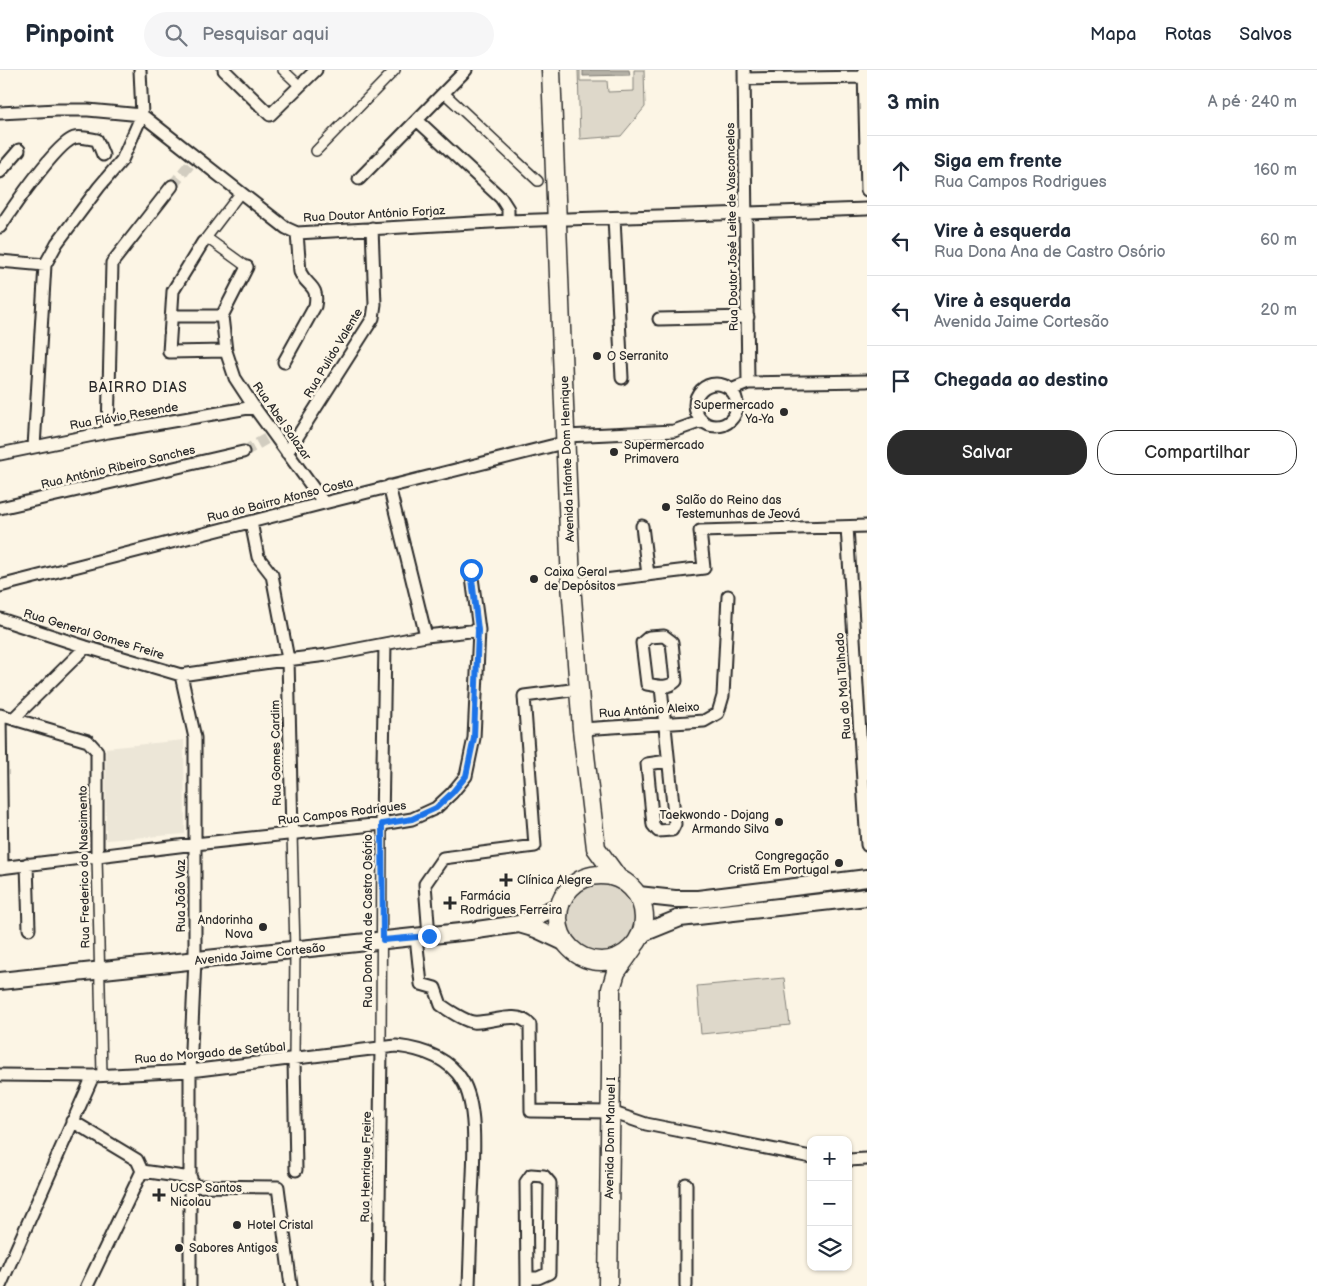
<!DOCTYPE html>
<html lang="pt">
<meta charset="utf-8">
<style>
:root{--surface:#fff;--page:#f6f6f7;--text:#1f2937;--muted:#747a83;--line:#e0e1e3;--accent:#2b2b2b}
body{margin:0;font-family:"Balsamiq Sans",sans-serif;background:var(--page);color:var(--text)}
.controls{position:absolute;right:15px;bottom:15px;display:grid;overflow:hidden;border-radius:10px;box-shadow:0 1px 4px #0004}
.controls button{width:45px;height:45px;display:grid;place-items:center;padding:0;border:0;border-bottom:1px solid var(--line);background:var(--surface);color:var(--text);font:25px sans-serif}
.stop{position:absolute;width:15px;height:15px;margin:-11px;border:4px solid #1a73e8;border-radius:50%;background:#fff}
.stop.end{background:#1a73e8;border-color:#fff;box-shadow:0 1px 5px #0008}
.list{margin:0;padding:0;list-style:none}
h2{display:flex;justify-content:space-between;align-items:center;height:65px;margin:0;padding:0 20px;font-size:21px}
h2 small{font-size:16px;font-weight:400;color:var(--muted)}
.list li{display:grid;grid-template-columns:32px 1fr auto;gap:15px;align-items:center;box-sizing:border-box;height:70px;padding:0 20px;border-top:1px solid var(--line)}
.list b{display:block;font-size:19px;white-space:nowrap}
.list p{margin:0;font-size:16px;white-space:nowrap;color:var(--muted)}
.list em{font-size:16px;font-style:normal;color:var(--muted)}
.actions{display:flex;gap:10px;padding:15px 20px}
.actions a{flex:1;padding:11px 0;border:1px solid var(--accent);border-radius:20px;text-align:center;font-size:18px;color:var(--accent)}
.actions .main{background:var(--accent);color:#fff}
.icon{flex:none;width:28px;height:28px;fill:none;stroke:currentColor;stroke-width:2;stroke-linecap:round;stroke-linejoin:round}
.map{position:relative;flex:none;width:867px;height:1216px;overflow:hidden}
header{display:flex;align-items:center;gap:30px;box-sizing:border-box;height:70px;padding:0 25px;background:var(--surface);border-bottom:1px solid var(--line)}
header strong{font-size:24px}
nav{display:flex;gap:28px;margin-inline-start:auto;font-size:18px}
.search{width:350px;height:45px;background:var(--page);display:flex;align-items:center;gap:12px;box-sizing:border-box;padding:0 18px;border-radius:28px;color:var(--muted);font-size:19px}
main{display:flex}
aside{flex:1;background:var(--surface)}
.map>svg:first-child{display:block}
.built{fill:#ece6d7}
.green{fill:#ded8ca;stroke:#84827a}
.water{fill:#b4b0a5;stroke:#7d7b74}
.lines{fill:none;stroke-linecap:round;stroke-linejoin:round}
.minor-tunnel{stroke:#d2cdc0;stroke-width:11;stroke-dasharray:11 5.5;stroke-linecap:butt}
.pedestrian-casing{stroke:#2b2b2b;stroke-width:12}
.minor-casing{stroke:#2b2b2b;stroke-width:15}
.secondary-casing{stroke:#2b2b2b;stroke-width:20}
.primary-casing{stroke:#2b2b2b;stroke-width:21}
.pedestrian{stroke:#fcf5e5;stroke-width:9}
.minor{stroke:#fcf5e5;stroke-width:11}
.secondary{stroke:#fcf5e5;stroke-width:16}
.primary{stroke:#fcf5e5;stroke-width:18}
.route{stroke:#1a73e8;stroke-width:6}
.poi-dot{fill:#2b2b2b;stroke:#fcf5e5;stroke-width:2}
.labels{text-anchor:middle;stroke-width:5;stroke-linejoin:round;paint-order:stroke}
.street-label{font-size:12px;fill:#2b2b2b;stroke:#fcf5e5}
.poi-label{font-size:12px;fill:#2b2b2b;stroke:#fcf5e5;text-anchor:start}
.neighbourhood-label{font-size:14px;letter-spacing:1px;fill:#2b2b2b;stroke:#fcf5e5}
</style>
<header>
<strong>Pinpoint</strong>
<div class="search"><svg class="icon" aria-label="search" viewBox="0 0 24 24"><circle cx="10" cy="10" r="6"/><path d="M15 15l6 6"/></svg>Pesquisar aqui</div>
<nav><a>Mapa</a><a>Rotas</a><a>Salvos</a></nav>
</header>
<main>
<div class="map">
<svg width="867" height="1216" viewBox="0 0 867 1216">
<rect width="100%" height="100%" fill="#fcf5e5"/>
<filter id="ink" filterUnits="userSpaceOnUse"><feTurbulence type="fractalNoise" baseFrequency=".02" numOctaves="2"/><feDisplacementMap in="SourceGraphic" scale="10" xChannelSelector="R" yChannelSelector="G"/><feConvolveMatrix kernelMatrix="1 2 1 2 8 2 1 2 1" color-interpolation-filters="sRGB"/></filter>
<g filter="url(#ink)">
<!-- built -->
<path class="built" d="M 184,670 L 185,764 L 106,770 L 106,678 Z"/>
<!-- green -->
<path class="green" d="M 578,0 L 580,0 L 580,11 L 607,11 L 608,22 L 634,21 L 634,0 L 644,0 L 645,37 L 621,66 L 580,69 Z
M565 847a36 36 0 1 1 72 0a36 36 0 1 1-72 0Z
M 784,908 L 790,955 L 701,964 L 697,916 Z"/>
<!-- water -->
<path class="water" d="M 583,0 L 629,0 L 630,5 L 583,6 Z"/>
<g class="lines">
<!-- minor-tunnel -->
<path class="minor-tunnel" d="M 172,116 L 190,94
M 243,382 L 266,369"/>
<!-- pedestrian casing -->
<g class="pedestrian-casing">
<path id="pedestrian" d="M 283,0 L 300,16
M 444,23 L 538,111
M 316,81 L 395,0
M 207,168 L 247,197
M 203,172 L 241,122
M 292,763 L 295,880 L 294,989
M 97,786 L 102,1005
M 381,978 L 382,754"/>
</g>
<!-- minor casing -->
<g class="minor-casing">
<path id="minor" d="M 224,0 L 270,45 L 316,0
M 744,0 L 748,313
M 864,0 L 867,120
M 744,9 L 867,7
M 0,43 L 57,40 L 88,40 L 142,45
M 142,45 L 286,158 L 297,163 L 508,151 L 867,139
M 417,50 L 501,128 L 508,139 L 508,151
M 0,102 L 19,80
M 359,109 L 466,0
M 614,148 L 622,308
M 0,157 C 12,139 56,74 74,68 C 80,66 91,69 97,70 L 103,85
M 203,172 L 173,221 L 169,282 L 226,281
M 0,191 L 45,195 L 57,173 L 99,117 L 122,90 L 142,45 L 140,0
M 247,197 L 222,246 L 226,281 L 235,308 L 254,337 L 324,433
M 171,246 L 222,246
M 659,249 L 748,247
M 284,292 L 315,236 C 319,215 307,217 300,202 L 297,163
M695 335a21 21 0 1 1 42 0a21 21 0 1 1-42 0Z
M 731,320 L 748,313 L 867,311
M 108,362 L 112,193 L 172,116
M 566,366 L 674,361 L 702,351
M 34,377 L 45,195
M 287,383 L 373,248 L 375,234 L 372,158
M 0,384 L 108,362 L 254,337
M 389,416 L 426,566
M 0,438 L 243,382
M 251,452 L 258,487 L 272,505 L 288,589 L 292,763
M 642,456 L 648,505
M 847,457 L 867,775
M 571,514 L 704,498 L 700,461 L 867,456
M 0,516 L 324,433 L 567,372
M 0,549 L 86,577 L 181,605 L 270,592 L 327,585 L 426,566 L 479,560
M 664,566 L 672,572 L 676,611 C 668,619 658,616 647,614 L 642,573 L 649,567 Z
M 181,605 L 195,668 L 195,890 L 190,1001 L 190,1216
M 661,617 L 675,754 L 672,760 L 658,761 L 653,755 L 647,694 L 668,691
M 13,649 L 86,577
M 582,659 L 704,651 L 718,643 L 723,626 L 728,526
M 382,754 L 385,574
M 27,794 L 29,859
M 0,798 L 195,774 L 382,754 L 412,749 L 436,738 L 452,723 L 466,706 L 474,668 L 479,560 L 471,500
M 2,798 L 0,645 L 88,671 L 97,681 L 97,786
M 429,866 L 425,814 L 443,788 L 535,776 L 524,626 L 579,619
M 416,867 L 421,914 L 435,918 L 441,935 C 448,940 465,951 473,952 C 490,954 517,939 530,955 L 531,1041 L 611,1042 L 646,1054 L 811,1087
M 294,989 L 296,1100
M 0,1005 L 93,1006 L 190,1001 L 396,976 C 422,979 448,987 462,1010 C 479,1037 473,1096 472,1128 C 471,1157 470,1187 469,1216
M 72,1051 L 137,1090 L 142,1101 L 191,1108
M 848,1090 L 867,1089
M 686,1114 L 686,1216
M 191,1116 L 278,1117 L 291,1216
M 527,1208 L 538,1208 L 549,1203 L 550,1113 L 544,1106 L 531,1105 L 526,1112 L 527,1208 L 527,1216
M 0,1216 L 93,1006
M 87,1216 L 142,1101
M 378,1216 L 381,978"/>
</g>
<!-- secondary casing -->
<g class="secondary-casing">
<path id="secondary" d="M 638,825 L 675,829 L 698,829 L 867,808
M 519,854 L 536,859 L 564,872
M 643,863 L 680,848 L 867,827
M 0,911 L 470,861 L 519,854 L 559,836"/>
</g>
<!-- primary casing -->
<g class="primary-casing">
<path id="primary" d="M 551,0 L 571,514 L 582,659 L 596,778 L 618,808
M558 848a43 43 0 1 1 86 0a43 43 0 1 1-86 0Z
M 608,1216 L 611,1001 L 611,919 L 616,902 L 633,878"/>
</g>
<!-- pedestrian -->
<use href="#pedestrian" class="pedestrian"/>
<!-- minor -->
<use href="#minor" class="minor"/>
<!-- secondary -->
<use href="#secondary" class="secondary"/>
<!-- primary -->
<use href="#primary" class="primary"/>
</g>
</g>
<g class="lines" filter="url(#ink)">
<!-- route -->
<path class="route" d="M 429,866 L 383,870 L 382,754 L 412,749 L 436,738 L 452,723 L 466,706 L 474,668 L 478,560 L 471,500"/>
</g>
<!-- markers -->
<g class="poi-dot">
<circle cx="597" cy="286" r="5"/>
<circle cx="784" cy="342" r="5"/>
<circle cx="614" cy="382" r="5"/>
<circle cx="666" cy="437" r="5"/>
<circle cx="534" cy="509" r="5"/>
<circle cx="779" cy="752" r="5"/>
<circle cx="839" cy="793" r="5"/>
<path d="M503.5 802.5h5v5h5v5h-5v5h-5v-5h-5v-5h5z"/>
<path d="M447.5 825.5h5v5h5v5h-5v5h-5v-5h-5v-5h5z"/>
<circle cx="263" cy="857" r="5"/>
<path d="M156.5 1117.5h5v5h5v5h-5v5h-5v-5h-5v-5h5z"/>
<circle cx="237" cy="1155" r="5"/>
<circle cx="179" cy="1178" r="5"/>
</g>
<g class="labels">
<!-- street labels -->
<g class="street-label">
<text transform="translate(374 144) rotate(-3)" y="4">Rua Doutor António Forjaz</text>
<text transform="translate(732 157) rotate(-91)" y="4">Rua Doutor José Leite de Vasconcelos</text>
<text transform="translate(333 283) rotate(-59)" y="4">Rua Pulido Valente</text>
<text transform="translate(124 346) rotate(-10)" y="4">Rua Flávio Resende</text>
<text transform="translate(282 351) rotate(55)" y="4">Rua Abel Salazar</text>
<text transform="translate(567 389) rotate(-92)" y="4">Avenida Infante Dom Henrique</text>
<text transform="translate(118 397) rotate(-13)" y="4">Rua António Ribeiro Sanches</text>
<text transform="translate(280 430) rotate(-14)" y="4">Rua do Bairro Afonso Costa</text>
<text transform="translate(94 564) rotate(17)" y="4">Rua General Gomes Freire</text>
<text transform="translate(843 616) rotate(-94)" y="4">Rua do Mal Talhado</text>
<text transform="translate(649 640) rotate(-4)" y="4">Rua António Aleixo</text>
<text transform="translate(276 683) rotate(-91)" y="4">Rua Gomes Cardim</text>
<text transform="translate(342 743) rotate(-7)" y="4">Rua Campos Rodrigues</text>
<text transform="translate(84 797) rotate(-91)" y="4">Rua Frederico do Nascimento</text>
<text transform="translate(181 826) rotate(-90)" y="4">Rua João Vaz</text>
<text transform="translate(368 851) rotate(-90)" y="4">Rua Dona Ana de Castro Osório</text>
<text transform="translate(260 884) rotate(-6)" y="4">Avenida Jaime Cortesão</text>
<text transform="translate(210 983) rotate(-5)" y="4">Rua do Morgado de Setúbal</text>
<text transform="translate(610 1068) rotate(-89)" y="4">Avenida Dom Manuel I</text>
<text transform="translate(366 1097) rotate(-89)" y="4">Rua Henrique Freire</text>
</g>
<!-- poi labels -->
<g class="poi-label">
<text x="607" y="290">O Serranito</text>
<text x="774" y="339" text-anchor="end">Supermercado<tspan x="774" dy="14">Ya-Ya</tspan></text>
<text x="624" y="379">Supermercado<tspan x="624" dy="14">Primavera</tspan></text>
<text x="676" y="434">Salão do Reino das<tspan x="676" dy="14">Testemunhas de Jeová</tspan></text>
<text x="544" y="506">Caixa Geral<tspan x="544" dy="14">de Depósitos</tspan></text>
<text x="769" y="749" text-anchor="end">Taekwondo - Dojang<tspan x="769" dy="14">Armando Silva</tspan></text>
<text x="829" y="790" text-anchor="end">Congregação<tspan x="829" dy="14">Cristã Em Portugal</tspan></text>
<text x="517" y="814">Clínica Alegre</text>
<text x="460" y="830">Farmácia<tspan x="460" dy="14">Rodrigues Ferreira</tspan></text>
<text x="253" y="854" text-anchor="end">Andorinha<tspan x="253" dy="14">Nova</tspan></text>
<text x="170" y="1122">UCSP Santos<tspan x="170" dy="14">Nicolau</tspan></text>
<text x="247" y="1159">Hotel Cristal</text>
<text x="189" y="1182">Sabores Antigos</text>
</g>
<!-- neighbourhood labels -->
<g class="neighbourhood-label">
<text x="138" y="322">BAIRRO DIAS</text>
</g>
</g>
</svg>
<div class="controls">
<button>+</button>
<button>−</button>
<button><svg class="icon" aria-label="layers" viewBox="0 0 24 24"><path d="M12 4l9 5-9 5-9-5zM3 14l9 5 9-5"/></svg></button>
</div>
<div class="stop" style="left:471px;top:500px"></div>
<div class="stop end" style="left:429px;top:866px"></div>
</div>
<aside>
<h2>3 min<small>A pé · 240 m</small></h2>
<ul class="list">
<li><svg class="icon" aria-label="ahead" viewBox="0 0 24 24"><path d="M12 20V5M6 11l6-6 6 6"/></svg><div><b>Siga em frente</b><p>Rua Campos Rodrigues</p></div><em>160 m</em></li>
<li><svg class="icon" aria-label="left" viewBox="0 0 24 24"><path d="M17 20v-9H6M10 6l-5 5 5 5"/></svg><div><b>Vire à esquerda</b><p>Rua Dona Ana de Castro Osório</p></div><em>60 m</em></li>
<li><svg class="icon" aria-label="left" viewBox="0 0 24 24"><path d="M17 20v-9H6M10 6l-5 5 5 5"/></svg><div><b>Vire à esquerda</b><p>Avenida Jaime Cortesão</p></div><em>20 m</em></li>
<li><svg class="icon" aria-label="arrive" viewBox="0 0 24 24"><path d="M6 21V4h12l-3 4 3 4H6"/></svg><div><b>Chegada ao destino</b></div></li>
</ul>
<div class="actions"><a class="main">Salvar</a><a>Compartilhar</a></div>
</aside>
</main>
